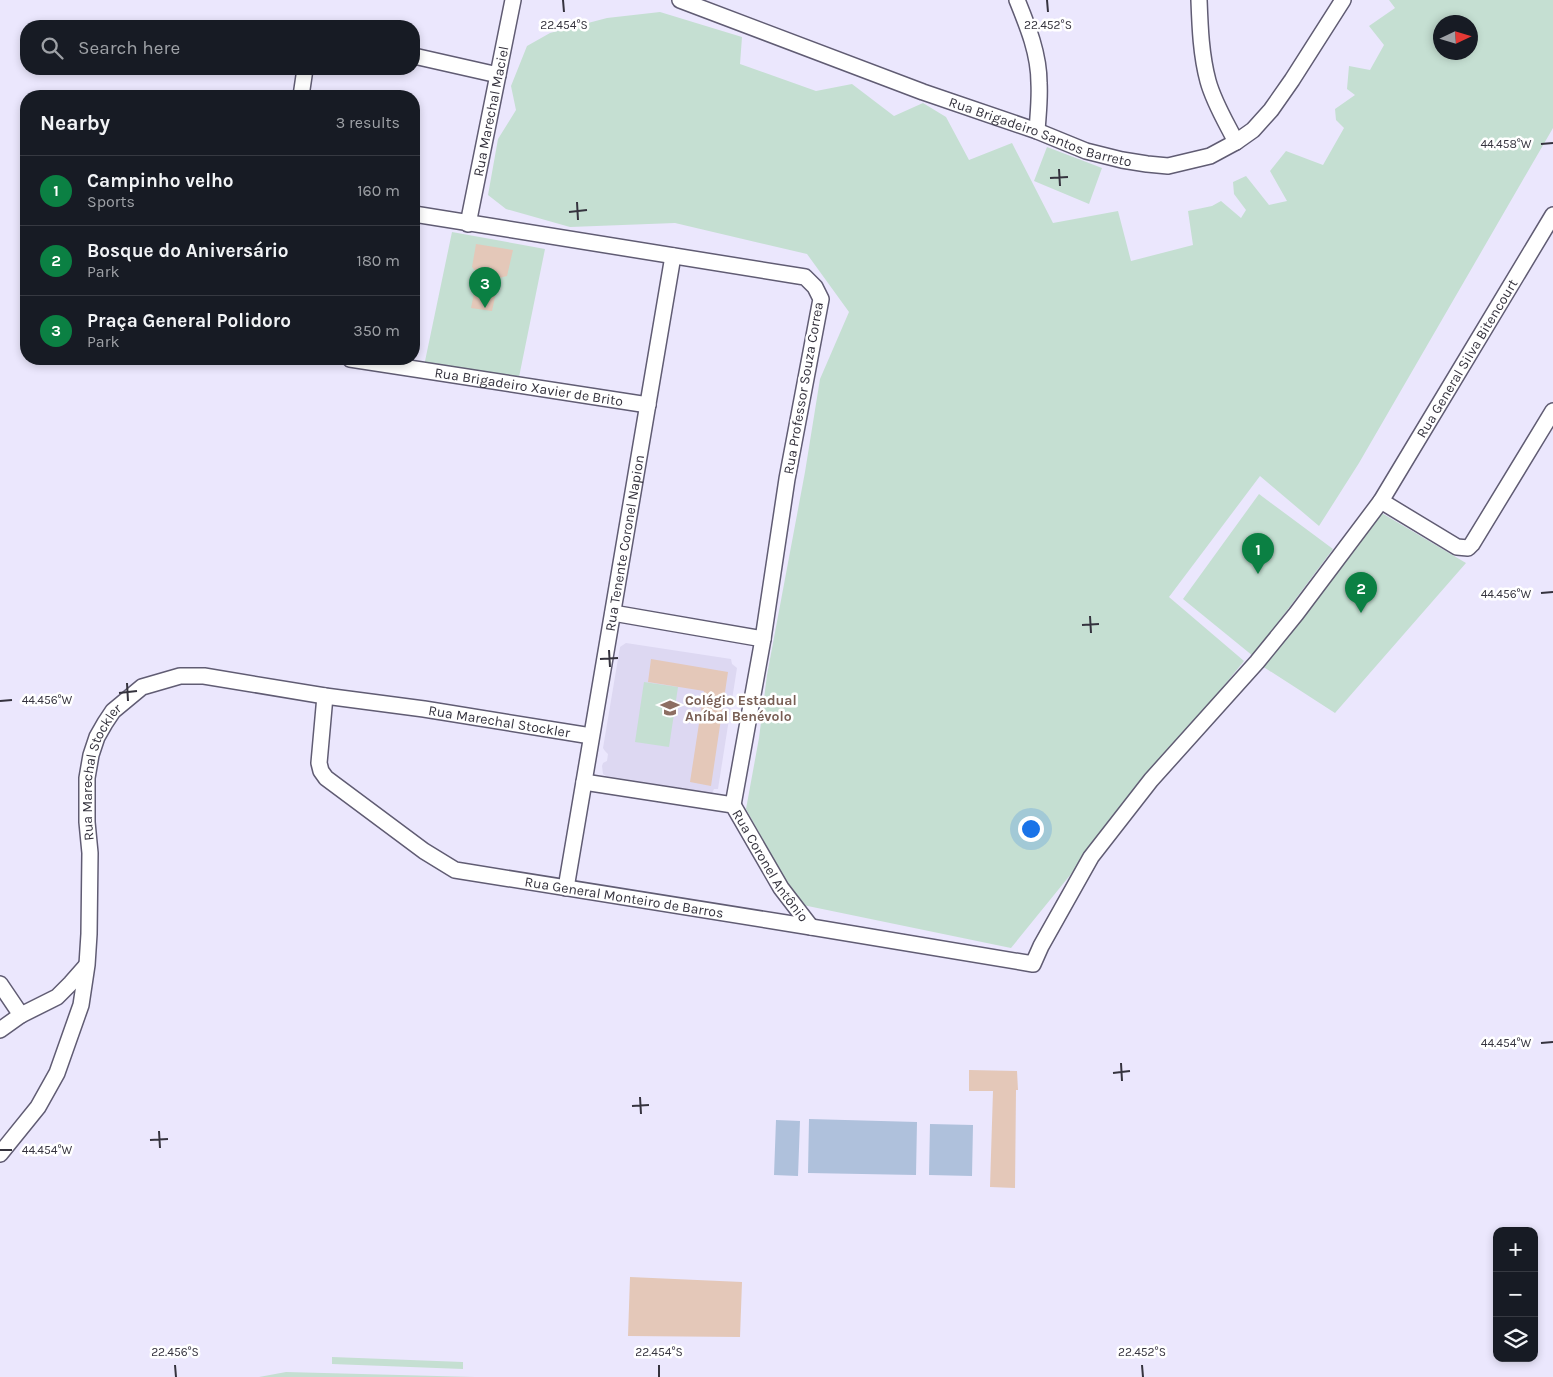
<!DOCTYPE html>
<meta charset="utf-8">
<style>
:root{--surface:#171b24;--page:#20242c;--text:#f1f3f6;--muted:#9ea1a6;--line:#363941;--accent:#0b8043}
body{margin:0;font-family:Karla,sans-serif;background:var(--page);color:var(--text)}
.controls{position:absolute;right:15px;bottom:15px;display:grid;overflow:hidden;border-radius:10px;box-shadow:0 2px 8px #0003}
.controls button{width:45px;height:45px;display:grid;place-items:center;padding:0;border:0;border-bottom:1px solid var(--line);background:var(--surface);color:var(--text);font:25px sans-serif}
.compass{position:absolute;left:1433px;top:15px;width:45px;height:45px;border-radius:50%;background:var(--surface);box-shadow:0 2px 8px #0003;rotate:86deg}
.you{position:absolute;left:1030px;top:828px;width:18px;height:18px;margin:-12px;border:4px solid #fff;border-radius:50%;background:#1a73e8;box-shadow:0 0 0 8px #1a73e833}
.badge{display:grid;place-items:center;width:32px;height:32px;border-radius:50%;background:var(--accent);color:#fff;font-size:16px;font-weight:700}
.pin{position:absolute;translate:-50% -41px;filter:drop-shadow(0 1px 2px #0008)}
.pin::after{content:'';position:absolute;top:26px;width:18px;height:15px;background:inherit;clip-path:polygon(0 0,100% 0,50% 100%)}
.list{margin:0;padding:0;list-style:none}
h2{display:flex;justify-content:space-between;align-items:center;height:65px;margin:0;padding:0 20px;font-size:21px}
h2 small{font-size:16px;font-weight:400;color:var(--muted)}
.list li{display:grid;grid-template-columns:32px 1fr auto;gap:15px;align-items:center;box-sizing:border-box;height:70px;padding:0 20px;border-top:1px solid var(--line)}
.list b{display:block;font-size:19px;white-space:nowrap}
.list p{margin:0;font-size:16px;white-space:nowrap;color:var(--muted)}
.list em{font-size:16px;font-style:normal;color:var(--muted)}
.icon{flex:none;width:28px;height:28px;fill:none;stroke:currentColor;stroke-width:2;stroke-linecap:round;stroke-linejoin:round}
.map{position:relative;flex:none;width:1553px;height:1377px;overflow:hidden}
.search{position:absolute;background:var(--surface);box-shadow:0 2px 8px #0003;left:20px;top:20px;width:400px;height:55px;display:flex;align-items:center;gap:12px;box-sizing:border-box;padding:0 18px;border-radius:20px;color:var(--muted);font-size:19px}
.panel{position:absolute;background:var(--surface);box-shadow:0 2px 8px #0003;left:20px;top:90px;width:400px;height:275px;border-radius:20px}
.map>svg:first-child{display:block}
.built{fill:#ddd8f2}
.green{fill:#c5dfd2;fill-rule:evenodd}
.water{fill:#afc1dc}
.building{fill:#e4c8b9}
.lines{fill:none;stroke-linecap:round;stroke-linejoin:round}
.minor-casing{stroke:#605c73;stroke-width:18}
.minor{stroke:#fff;stroke-width:15}
.ticks{fill:none;stroke:#35333e;stroke-width:2}
.labels{text-anchor:middle;stroke-width:5;stroke-linejoin:round;paint-order:stroke}
.street-label{font-size:14px;fill:#35333e;stroke:#fff}
.education-label{font-size:14px;font-weight:bold;fill:#785e54;stroke:#fff;text-anchor:start}
.ticks-label{font-size:12px;text-anchor:middle;fill:#35333e;stroke:#fff;stroke-width:5;stroke-linejoin:round;paint-order:stroke}
</style>
<div class="map">
<svg width="1553" height="1377" viewBox="0 0 1553 1377">
<rect width="100%" height="100%" fill="#ebe7fd"/>
<!-- built -->
<path class="built" d="M 626,643 L 731,659 L 732,664 L 737,668 L 718,789 L 714,789 L 712,793 L 606,776 L 603,774 L 602,766 L 603,763 L 607,761 L 608,754 L 605,751 L 603,748 L 620,647 Z"/>
<!-- green -->
<path class="green" d="M 1389,0 L 1553,0 L 1553,128 L 1359,463 L 1319,526 L 1260,476 L 1169,597 L 1244,661 L 1011,948 L 798,904 L 746,809 L 759,738 L 767,675 L 805,472 L 820,379 L 849,312 L 807,254 L 675,223 L 570,227 L 506,209 L 488,195 L 498,139 L 516,110 L 511,86 L 527,46 L 550,33 L 607,18 L 660,12 L 742,37 L 740,64 L 816,91 L 852,84 L 894,116 L 923,103 L 946,117 L 969,160 L 1012,143 L 1053,223 L 1118,211 L 1131,261 L 1193,245 L 1188,211 L 1212,206 L 1221,201 L 1241,218 L 1246,210 L 1234,194 L 1233,182 L 1246,176 L 1269,205 L 1287,201 L 1270,171 L 1286,151 L 1323,165 L 1344,128 L 1336,120 L 1335,109 L 1355,95 L 1347,89 L 1349,66 L 1370,70 L 1384,45 L 1369,26 L 1395,8 ZM 1440,22 L 1470,22 L 1470,52 L 1440,52 Z
M 1047,147 L 1102,168 L 1089,204 L 1034,181 Z
M 452,232 L 545,249 L 518,382 L 424,366 Z
M 1259,494 L 1333,549 L 1253,656 L 1183,599 Z
M 1380,512 L 1466,563 L 1335,713 L 1259,664 Z
M 644,682 L 678,687 L 669,747 L 635,742 Z
M 332,1357 L 463,1362 L 463,1369 L 332,1364 Z
M 286,1372 L 475,1377 L 259,1377 Z"/>
<!-- water -->
<path class="water" d="M 809,1119 L 917,1122 L 916,1175 L 808,1173 Z
M 776,1120 L 800,1121 L 798,1176 L 774,1175 Z
M 930,1124 L 973,1125 L 972,1176 L 929,1175 Z"/>
<!-- building -->
<path class="building" d="M 476,244 L 513,250 L 507,276 L 499,278 L 492,311 L 471,308 L 478,274 L 472,267 Z
M 651,659 L 728,672 L 711,786 L 690,782 L 704,691 L 648,682 Z
M 969,1070 L 1017,1071 L 1018,1090 L 1016,1090 L 1015,1188 L 990,1187 L 993,1091 L 969,1091 Z
M 630,1277 L 742,1282 L 740,1337 L 628,1336 Z"/>
<g class="lines">
<!-- minor casing -->
<g class="minor-casing">
<g id="minor">
<path id="s1" d="M 680,0 L 923,92 L 1037,131 L 1086,151 L 1122,160 L 1147,164 L 1168,166 L 1210,156 L 1236,142 L 1253,130 L 1271,110 L 1292,80 L 1343,0"/>
<path d="M 1017,0 C 1028,27 1039,54 1039,83 C 1040,99 1038,115 1037,131"/>
<path d="M 1199,0 C 1200,27 1201,55 1208,81 C 1214,103 1226,122 1236,142"/>
<path d="M 414,56 L 498,75"/>
<path d="M 301,96 L 305,69"/>
<path d="M 414,214 L 805,277 L 815,287 L 821,299 L 787,479 L 763,639 L 733,805"/>
<path id="s2" d="M 468,224 L 513,0"/>
<path id="s3" d="M 350,359 L 648,405"/>
<path d="M 1381,501 L 1457,547 L 1468,548 L 1472,544 L 1553,411"/>
<path d="M 613,613 L 763,639"/>
<path id="s4" d="M 325,696 L 319,763 L 321,771 L 326,778 L 424,851 L 455,870 L 811,927 L 1033,964 L 1041,946 L 1091,857 L 1151,780 L 1257,662 L 1296,614 L 1381,501 L 1553,215"/>
<path id="s5" d="M 584,782 L 733,805 L 781,888 L 811,927"/>
<path id="s6" d="M 566,888 L 673,256"/>
<path d="M 0,984 L 21,1015"/>
<path d="M 0,1030 L 21,1015 L 57,997 L 71,983 L 86,966"/>
<path id="s7" d="M 0,1154 L 38,1107 L 57,1073 L 81,1005 L 87,965 L 89,934 L 90,853 L 87,822 L 87,778 L 91,755 L 97,737 L 105,723 L 113,711 L 142,687 L 180,676 L 204,676 L 325,696 L 424,709 L 591,736"/>
</g>
</g>
<!-- minor -->
<use href="#minor" class="minor"/>
</g>
<!-- ticks -->
<path class="ticks" d="M 563,0 L 564,12M 1047,0 L 1048,12M 1541,144 L 1553,143M 1059,169 L 1060,186M 1050,178 L 1068,177M 577,202 L 578,220M 569,212 L 587,210M 1541,593 L 1553,592M 1090,616 L 1091,633M 1082,625 L 1099,624M 609,650 L 610,667M 600,659 L 618,658M 127,683 L 128,701M 119,693 L 137,691M 0,701 L 12,700M 1541,1043 L 1553,1042M 1121,1063 L 1122,1081M 1113,1073 L 1130,1071M 640,1097 L 641,1114M 632,1106 L 649,1105M 159,1131 L 160,1148M 150,1140 L 168,1139M 0,1150 L 12,1150M 175,1365 L 176,1377M 659,1365 L 659,1377M 1142,1365 L 1143,1377"/>
<!-- icons -->
<defs>
<g id="school-bare" transform="scale(1.5)"><path d="M0-5L7-2L0 1L-7-2ZM-4 1L0 2.5L4 1V4Q0 6-4 4Z" fill="#8d6e63" stroke="#fff" stroke-width="2.5" paint-order="stroke"/></g>
</defs>
<g fill-rule="evenodd">
<use href="#school-bare" x="670" y="708"/>
</g>
<g class="labels">
<!-- street labels -->
<g class="street-label">
<text dy="5" stroke="none"><textPath href="#s2" startOffset="115">Rua Marechal Maciel</textPath></text>
<text dy="5" stroke="none"><textPath href="#s1" startOffset="384">Rua Brigadeiro Santos Barreto</textPath></text>
<text dy="5" stroke="none"><textPath href="#s4" startOffset="1576">Rua General Silva Bitencourt</textPath></text>
<text dy="5" stroke="none"><textPath href="#s3" startOffset="181">Rua Brigadeiro Xavier de Brito</textPath></text>
<text transform="translate(803 388) rotate(-80)" y="5">Rua Professor Souza Correa</text>
<text dy="5" stroke="none"><textPath href="#s6" startOffset="350">Rua Tenente Coronel Napion</textPath></text>
<text dy="5" stroke="none"><textPath href="#s7" startOffset="872">Rua Marechal Stockler</textPath></text>
<text dy="5" stroke="none"><textPath href="#s7" startOffset="408">Rua Marechal Stockler</textPath></text>
<text dy="5" stroke="none"><textPath href="#s5" startOffset="222">Rua Coronel Antônio</textPath></text>
<text dy="5" stroke="none"><textPath href="#s4" startOffset="414">Rua General Monteiro de Barros</textPath></text>
</g>
<!-- education labels -->
<g class="education-label">
<text x="685" y="705">Colégio Estadual<tspan x="685" dy="16">Aníbal Benévolo</tspan></text>
</g>
</g>
<g class="ticks-label">
<text x="564" y="29">22.454°S</text>
<text x="1048" y="29">22.452°S</text>
<text x="1506" y="148">44.458°W</text>
<text x="1506" y="598">44.456°W</text>
<text x="47" y="704">44.456°W</text>
<text x="1506" y="1047">44.454°W</text>
<text x="47" y="1154">44.454°W</text>
<text x="175" y="1356">22.456°S</text>
<text x="659" y="1356">22.454°S</text>
<text x="1142" y="1356">22.452°S</text>
</g>
</svg>
<div class="controls">
<button>+</button>
<button>−</button>
<button><svg class="icon" aria-label="layers" viewBox="0 0 24 24"><path d="M12 4l9 5-9 5-9-5zM3 14l9 5 9-5"/></svg></button>
</div>
<svg class="compass" viewBox="-18 -18 36 36"><path d="M0-13l5 13h-10z" fill="#e53935"/><path d="M0 13l5-13h-10z" fill="#9ea1a6"/></svg>
<div class="you"></div>
<div class="pin badge" style="left:1258px;top:574px">1</div>
<div class="pin badge" style="left:1361px;top:613px">2</div>
<div class="pin badge" style="left:485px;top:308px">3</div>
<div class="search"><svg class="icon" aria-label="search" viewBox="0 0 24 24"><circle cx="10" cy="10" r="6"/><path d="M15 15l6 6"/></svg>Search here</div>
<section class="panel">
<h2>Nearby<small>3 results</small></h2>
<ul class="list">
<li><span class="badge">1</span><div><b>Campinho velho</b><p>Sports</p></div><em>160 m</em></li>
<li><span class="badge">2</span><div><b>Bosque do Aniversário</b><p>Park</p></div><em>180 m</em></li>
<li><span class="badge">3</span><div><b>Praça General Polidoro</b><p>Park</p></div><em>350 m</em></li>
</ul>
</section>
</div>
